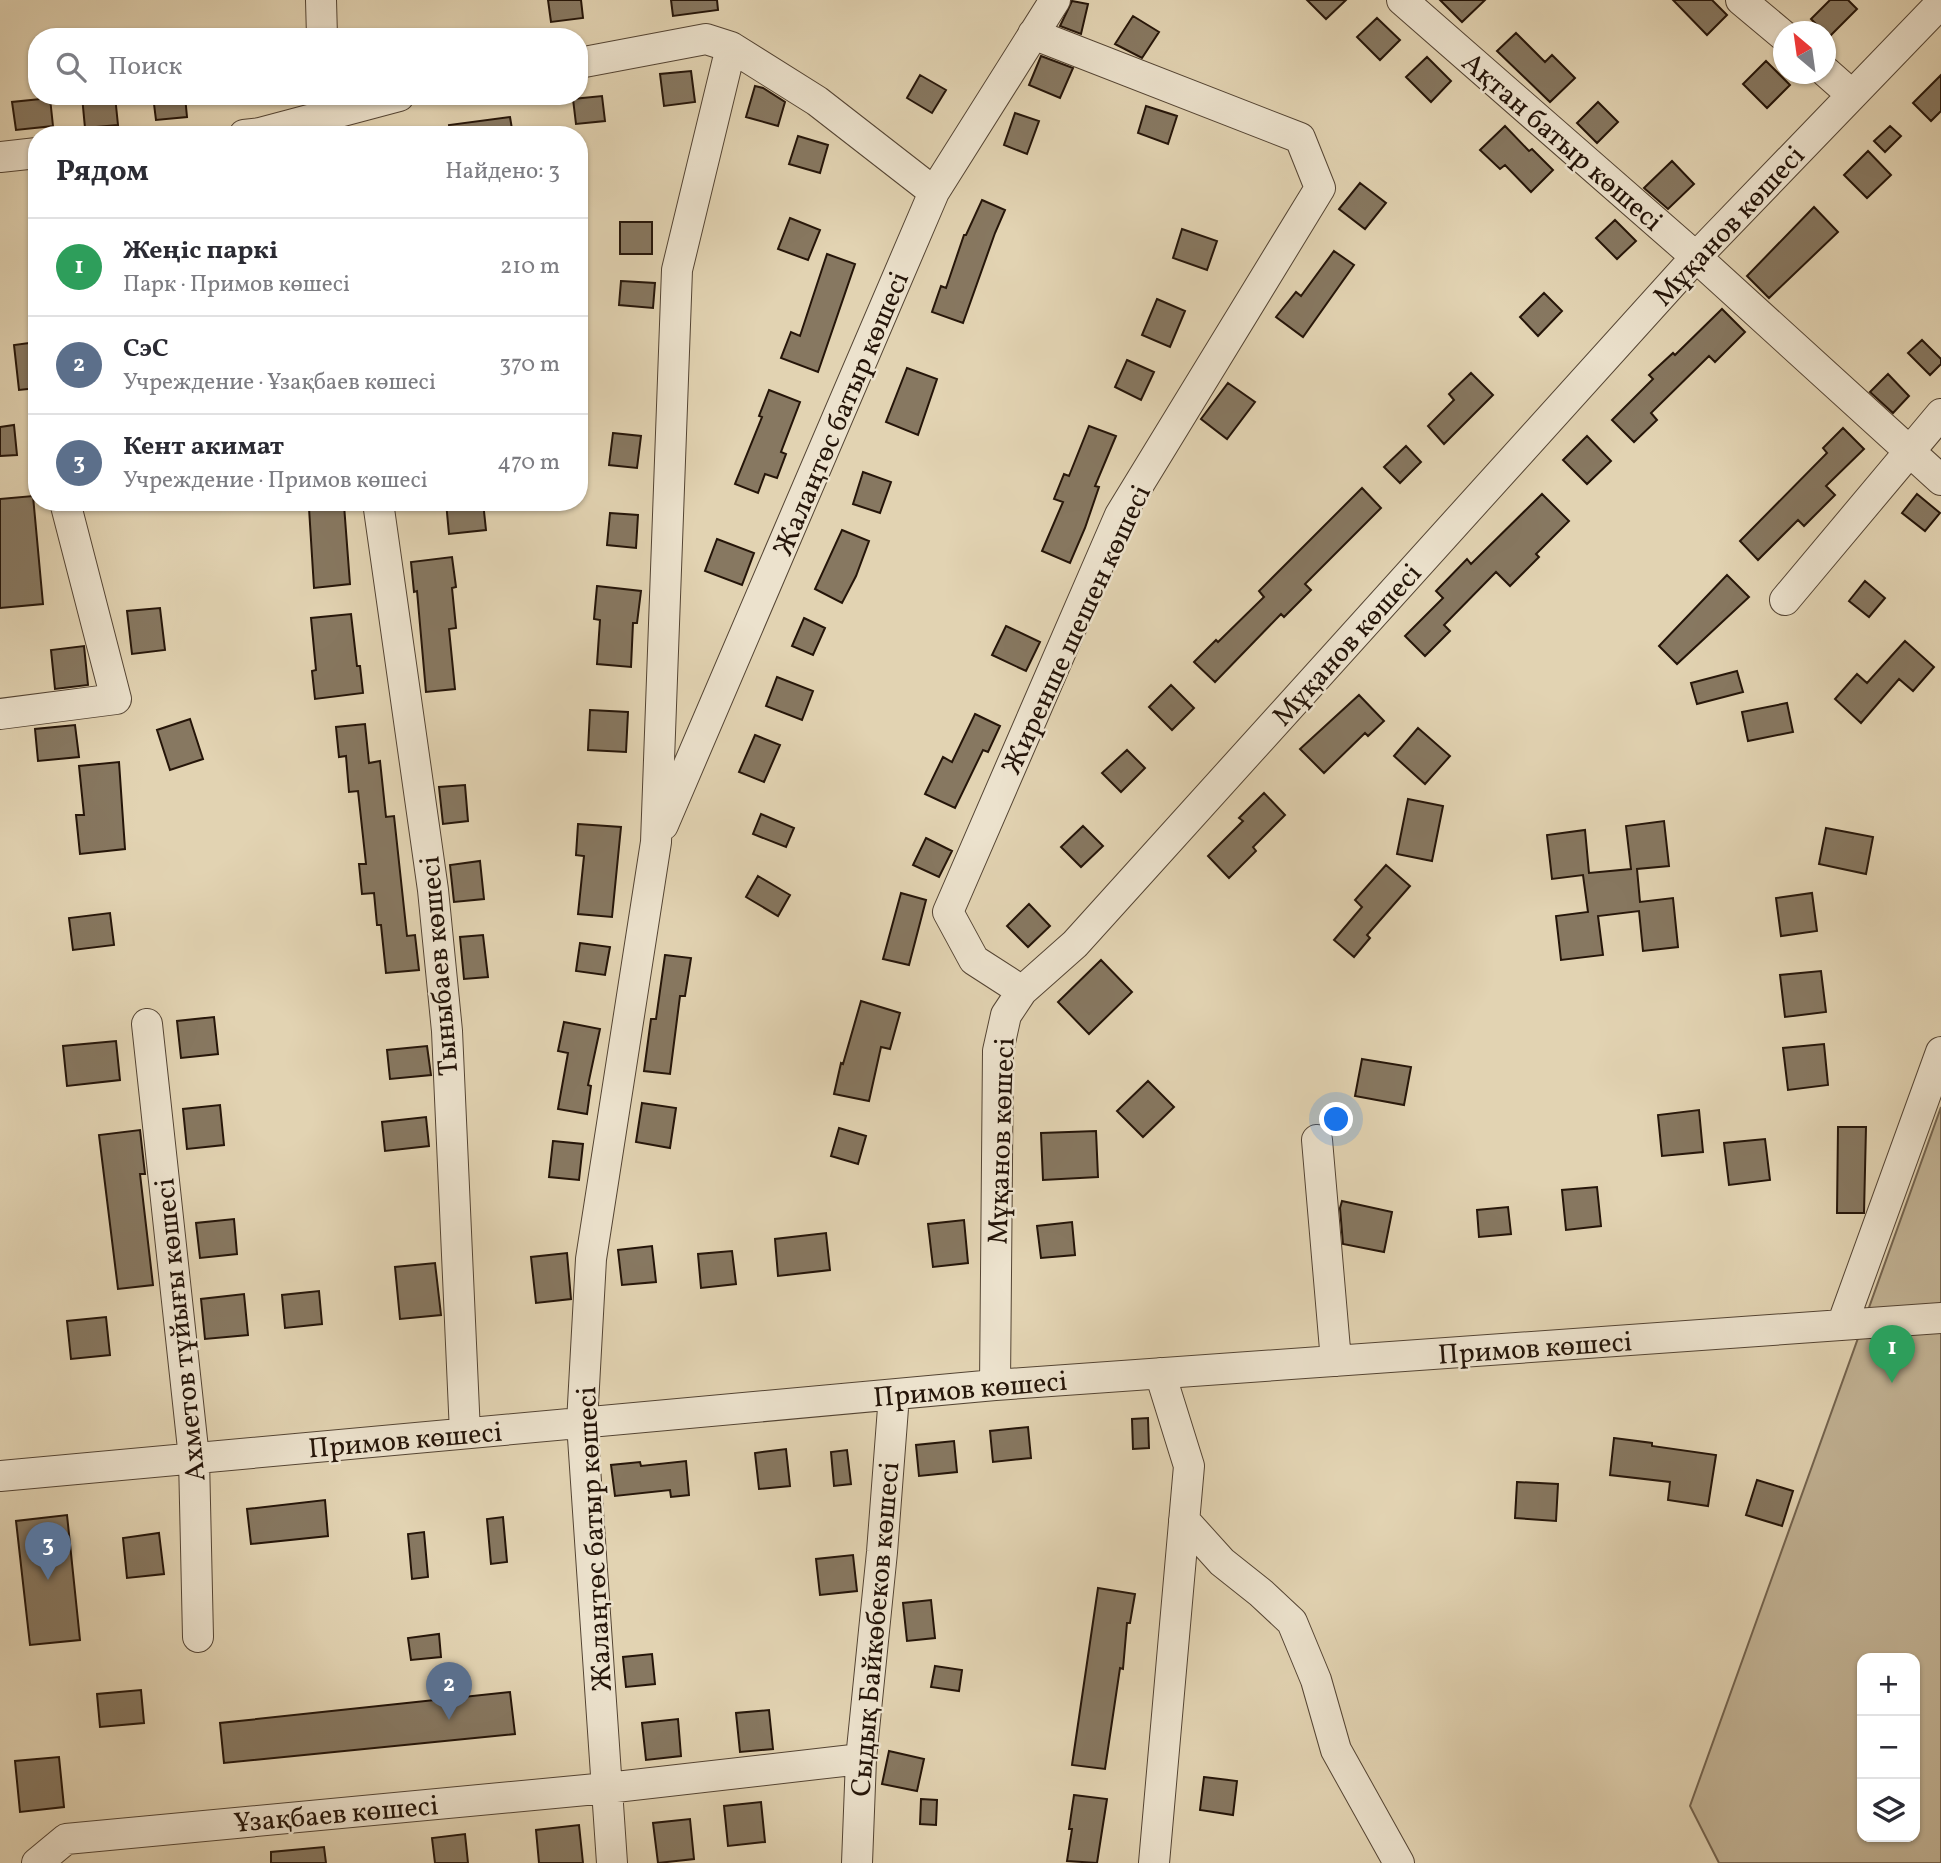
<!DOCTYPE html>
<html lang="ru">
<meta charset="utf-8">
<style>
:root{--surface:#fff;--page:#f7f7f7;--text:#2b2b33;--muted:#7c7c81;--line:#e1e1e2;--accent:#111827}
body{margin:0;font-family:Vollkorn,serif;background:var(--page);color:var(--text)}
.controls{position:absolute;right:21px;bottom:21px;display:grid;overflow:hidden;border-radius:14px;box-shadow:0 2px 5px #0004}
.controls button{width:63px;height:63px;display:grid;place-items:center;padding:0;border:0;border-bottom:2px solid var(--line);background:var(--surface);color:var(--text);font:35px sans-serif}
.compass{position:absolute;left:1773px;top:21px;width:63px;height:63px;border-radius:50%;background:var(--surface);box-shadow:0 2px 5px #0004;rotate:331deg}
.you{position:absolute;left:1337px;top:1120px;width:24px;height:24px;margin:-18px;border:5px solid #fff;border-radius:50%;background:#1a73e8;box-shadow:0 0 0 10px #1a73e833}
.badge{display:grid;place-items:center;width:46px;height:46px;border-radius:50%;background:var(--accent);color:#fff;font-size:23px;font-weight:700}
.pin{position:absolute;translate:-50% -58px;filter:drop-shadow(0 2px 4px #0008)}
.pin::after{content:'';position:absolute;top:37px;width:24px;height:21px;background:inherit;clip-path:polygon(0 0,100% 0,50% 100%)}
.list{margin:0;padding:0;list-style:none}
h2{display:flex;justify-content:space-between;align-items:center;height:91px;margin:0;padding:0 28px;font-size:30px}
h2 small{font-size:23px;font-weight:400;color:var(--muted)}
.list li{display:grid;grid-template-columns:46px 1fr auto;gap:21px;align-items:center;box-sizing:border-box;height:98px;padding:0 28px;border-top:2px solid var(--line)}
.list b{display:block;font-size:26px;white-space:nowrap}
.list p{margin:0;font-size:23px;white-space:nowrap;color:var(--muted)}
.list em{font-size:23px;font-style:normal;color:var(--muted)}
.icon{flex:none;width:38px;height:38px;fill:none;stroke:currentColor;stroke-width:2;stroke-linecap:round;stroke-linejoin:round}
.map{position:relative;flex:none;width:1941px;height:1863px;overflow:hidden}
.search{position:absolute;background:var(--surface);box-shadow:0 2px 5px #0004;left:28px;top:28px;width:560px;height:77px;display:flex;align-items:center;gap:18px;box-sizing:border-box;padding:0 24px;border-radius:28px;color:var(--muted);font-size:26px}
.panel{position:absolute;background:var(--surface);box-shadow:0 2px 5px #0004;left:28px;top:126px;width:560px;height:385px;border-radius:28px}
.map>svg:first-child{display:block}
.green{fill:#c2b395;stroke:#74644f;stroke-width:2;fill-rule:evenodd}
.building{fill:#877861;stroke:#251509;stroke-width:2}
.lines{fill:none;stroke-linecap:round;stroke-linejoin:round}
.minor-casing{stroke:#544433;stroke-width:32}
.minor{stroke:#ece2cd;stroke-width:30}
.labels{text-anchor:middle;stroke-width:5;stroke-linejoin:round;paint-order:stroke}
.street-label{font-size:28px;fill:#251509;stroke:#ece2cd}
</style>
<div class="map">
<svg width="1941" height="1863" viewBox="0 0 1941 1863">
<rect width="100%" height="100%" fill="#e2d3b2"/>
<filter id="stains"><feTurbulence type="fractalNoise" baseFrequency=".00286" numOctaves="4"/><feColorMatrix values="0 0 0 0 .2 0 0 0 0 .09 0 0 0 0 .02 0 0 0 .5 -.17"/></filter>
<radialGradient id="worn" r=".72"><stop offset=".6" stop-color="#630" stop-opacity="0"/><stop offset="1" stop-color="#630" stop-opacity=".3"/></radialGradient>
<!-- green -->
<path class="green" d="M 1941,1107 L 1941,1863 L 1719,1863 L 1690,1806 ZM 1862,1658 L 1915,1658 L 1915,1837 L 1862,1837 Z"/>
<!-- building -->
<path class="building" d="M 548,0 L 581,0 L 583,18 L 551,22 Z
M 671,0 L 717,0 L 718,10 L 673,16 Z
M 1307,0 L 1346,0 L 1326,19 Z
M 1440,0 L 1485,0 L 1462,22 Z
M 1673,0 L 1712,0 L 1727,15 L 1707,35 Z
M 1830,0 L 1848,0 L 1857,9 L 1829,37 L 1811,19 Z
M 1072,1 L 1088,4 L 1081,34 L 1060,26 Z
M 1133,16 L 1159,32 L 1142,58 L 1115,44 Z
M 1377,18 L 1400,40 L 1380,60 L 1357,37 Z
M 1516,33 L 1545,62 L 1552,55 L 1575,78 L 1550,102 L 1497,51 Z
M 1041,56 L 1073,68 L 1060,98 L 1029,85 Z
M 1427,57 L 1451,81 L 1431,102 L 1406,77 Z
M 1766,61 L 1790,85 L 1767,108 L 1743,84 Z
M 691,71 L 695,102 L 664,106 L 660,74 Z
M 920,75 L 946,90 L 932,113 L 907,98 Z
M 1941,75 L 1941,111 L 1931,121 L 1913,103 Z
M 755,86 L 763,88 L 785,102 L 778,126 L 746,117 Z
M 82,96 L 115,96 L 118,125 L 85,128 Z
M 153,96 L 185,96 L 187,117 L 156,120 Z
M 602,96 L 605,121 L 576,124 L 573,99 Z
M 50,98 L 53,126 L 16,130 L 12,102 Z
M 1598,102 L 1618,122 L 1597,143 L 1577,123 Z
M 1146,106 L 1177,116 L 1168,144 L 1138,133 Z
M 1015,113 L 1039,121 L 1027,154 L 1004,145 Z
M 510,117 L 513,135 L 450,135 L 449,125 Z
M 1505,126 L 1529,151 L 1532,149 L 1553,170 L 1531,192 L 1505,165 L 1500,169 L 1480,150 Z
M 1890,126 L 1901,136 L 1885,152 L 1874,141 Z
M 798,136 L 828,145 L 820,173 L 789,164 Z
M 1868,151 L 1891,175 L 1867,198 L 1844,175 Z
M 1672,161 L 1694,184 L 1668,209 L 1644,188 Z
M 1360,183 L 1386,203 L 1365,229 L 1339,209 Z
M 982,200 L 1005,210 L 995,233 L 963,323 L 932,312 L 941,286 L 946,288 L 964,235 L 966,235 Z
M 1814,207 L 1838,232 L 1769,298 L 1747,276 Z
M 790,218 L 820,230 L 808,260 L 778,249 Z
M 1615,220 L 1636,241 L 1617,259 L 1596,238 Z
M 620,222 L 652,222 L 652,254 L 620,254 Z
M 1182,229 L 1217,241 L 1207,270 L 1173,258 Z
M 1334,251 L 1354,265 L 1303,337 L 1276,317 L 1296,292 L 1301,296 Z
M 827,254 L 855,264 L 818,372 L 781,358 L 791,332 L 800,336 Z
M 621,281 L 655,283 L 653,308 L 619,305 Z
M 1544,293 L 1562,311 L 1538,336 L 1520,317 Z
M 1157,299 L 1185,311 L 1170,347 L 1142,335 Z
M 1722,309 L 1745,332 L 1715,362 L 1709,356 L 1651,413 L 1657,420 L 1634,442 L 1612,420 L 1653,379 L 1649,375 L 1673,353 L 1675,355 Z
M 1922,340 L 1941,359 L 1941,364 L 1930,375 L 1908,353 Z
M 37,342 L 37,388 L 19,390 L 14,345 Z
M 1127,360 L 1154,372 L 1141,400 L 1115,387 Z
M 907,368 L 937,379 L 918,435 L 886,422 Z
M 1471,373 L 1493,395 L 1444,444 L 1428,426 L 1454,400 L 1449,394 Z
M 1888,374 L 1909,396 L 1893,413 L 1870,392 Z
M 1228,383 L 1255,402 L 1227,439 L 1201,419 Z
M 769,390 L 800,402 L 781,452 L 786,454 L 777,478 L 765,474 L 758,493 L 735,484 L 762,417 L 759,416 Z
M 14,425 L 17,455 L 0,456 L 0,427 Z
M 1089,426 L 1116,436 L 1095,486 L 1099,487 L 1085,528 L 1070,563 L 1042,551 L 1063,502 L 1054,499 L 1064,474 L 1069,476 Z
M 1843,428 L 1864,449 L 1826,486 L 1835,495 L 1804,526 L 1798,520 L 1758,560 L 1740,541 L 1827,453 L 1823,448 Z
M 613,433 L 641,436 L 637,468 L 609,465 Z
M 1587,436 L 1611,461 L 1587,484 L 1563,460 Z
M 1406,446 L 1421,462 L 1400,483 L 1384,467 Z
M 863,472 L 891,482 L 880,513 L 853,504 Z
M 1362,488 L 1381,508 L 1305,584 L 1311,590 L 1284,617 L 1281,614 L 1215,682 L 1194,662 L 1216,640 L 1218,642 L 1264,597 L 1259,591 Z
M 1542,494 L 1569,521 L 1536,554 L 1539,557 L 1510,586 L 1496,572 L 1444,625 L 1450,631 L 1425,656 L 1405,636 L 1443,598 L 1436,591 L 1467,559 L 1471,564 Z
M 1917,494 L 1940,513 L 1925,531 L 1902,513 Z
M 33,496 L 43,604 L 0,608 L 0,499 Z
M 446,502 L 483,502 L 486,530 L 449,534 Z
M 344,505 L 350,584 L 314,588 L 309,508 Z
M 610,513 L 638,515 L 636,548 L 607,545 Z
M 842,530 L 869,541 L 856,576 L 842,603 L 815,589 Z
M 717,539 L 754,553 L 742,585 L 705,571 Z
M 452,557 L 456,587 L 452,588 L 456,628 L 449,629 L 455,689 L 426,692 L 417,591 L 414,592 L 411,562 Z
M 1727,575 L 1749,597 L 1677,664 L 1659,646 Z
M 1865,581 L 1885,598 L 1869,617 L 1849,601 Z
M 597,586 L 641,591 L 637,623 L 633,623 L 631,667 L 597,664 L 600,620 L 594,619 Z
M 160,608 L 165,650 L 132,654 L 127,611 Z
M 351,614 L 357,666 L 360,666 L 363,693 L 315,699 L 312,671 L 316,670 L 311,618 Z
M 804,618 L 825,628 L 813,655 L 792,646 Z
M 1006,626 L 1040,642 L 1026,671 L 992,655 Z
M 1905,641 L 1934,667 L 1913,691 L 1899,679 L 1861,723 L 1835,699 L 1857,674 L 1867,683 Z
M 84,646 L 88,685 L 55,689 L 51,650 Z
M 1737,671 L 1743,692 L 1697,704 L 1691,683 Z
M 777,677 L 813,691 L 802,720 L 766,706 Z
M 1171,685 L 1194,708 L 1172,730 L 1149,707 Z
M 1359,695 L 1384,721 L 1368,736 L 1365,733 L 1324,773 L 1300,749 Z
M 1787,703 L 1793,732 L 1748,741 L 1742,712 Z
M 590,710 L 628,712 L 626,752 L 588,750 Z
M 975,714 L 1000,726 L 988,752 L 983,750 L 955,808 L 925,794 L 943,757 L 952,762 Z
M 190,719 L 203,759 L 170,770 L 157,730 Z
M 365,724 L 369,763 L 380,761 L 386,817 L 394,816 L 407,936 L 415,935 L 419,970 L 386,973 L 381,925 L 377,925 L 374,893 L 362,894 L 359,864 L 366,864 L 358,791 L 349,792 L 346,756 L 339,757 L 336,727 Z
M 75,725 L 79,757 L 38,761 L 35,729 Z
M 1418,728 L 1450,756 L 1425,784 L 1394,756 Z
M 755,735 L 780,745 L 764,782 L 739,772 Z
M 1127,750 L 1145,768 L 1121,792 L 1102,773 Z
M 119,762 L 125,849 L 80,854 L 76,815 L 84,815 L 79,766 Z
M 465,785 L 468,821 L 443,824 L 439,787 Z
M 1264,793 L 1285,815 L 1253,847 L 1256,851 L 1229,878 L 1208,856 L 1243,821 L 1239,818 Z
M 1408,799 L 1443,806 L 1432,861 L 1397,854 Z
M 761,814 L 794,828 L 786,847 L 753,834 Z
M 1664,821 L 1669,866 L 1637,869 L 1640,902 L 1673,898 L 1678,947 L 1643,951 L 1639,911 L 1598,916 L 1603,955 L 1561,960 L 1556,916 L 1588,912 L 1583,875 L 1552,879 L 1547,835 L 1585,830 L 1589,873 L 1631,869 L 1626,826 Z
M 578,824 L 621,827 L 612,917 L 578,914 L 584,856 L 576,855 Z
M 1083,826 L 1103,846 L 1081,867 L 1061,847 Z
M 1826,828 L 1873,837 L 1866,874 L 1819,864 Z
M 926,838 L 952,851 L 939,877 L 913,865 Z
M 480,861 L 484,899 L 454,902 L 450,865 Z
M 1386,865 L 1410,886 L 1367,935 L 1370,938 L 1354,957 L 1334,940 L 1362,907 L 1355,900 Z
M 758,876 L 790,895 L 778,916 L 746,897 Z
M 901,893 L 926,900 L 909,965 L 883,959 Z
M 1812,893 L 1817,931 L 1781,936 L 1776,898 Z
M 1029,904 L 1050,926 L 1028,947 L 1007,926 Z
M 110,913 L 114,945 L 73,950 L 69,918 Z
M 483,935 L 488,977 L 464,979 L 460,937 Z
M 580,943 L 610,947 L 605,975 L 576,971 Z
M 665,955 L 691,958 L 685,996 L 680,996 L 670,1074 L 644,1071 L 651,1019 L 656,1019 Z
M 1101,960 L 1132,992 L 1089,1034 L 1058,1002 Z
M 1821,971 L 1826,1012 L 1785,1017 L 1780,975 Z
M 861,1001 L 900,1013 L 890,1049 L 881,1047 L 869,1101 L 834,1094 L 841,1063 L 843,1064 Z
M 214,1017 L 218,1054 L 181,1058 L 177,1021 Z
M 564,1022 L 600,1029 L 588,1085 L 591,1086 L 587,1114 L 558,1109 L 568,1053 L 558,1051 Z
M 116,1041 L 120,1080 L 67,1086 L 63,1046 Z
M 1824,1044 L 1828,1085 L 1788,1090 L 1783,1048 Z
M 427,1046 L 431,1075 L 390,1079 L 387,1050 Z
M 1362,1059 L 1411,1067 L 1404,1105 L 1355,1096 Z
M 1148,1081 L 1174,1107 L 1143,1137 L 1117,1111 Z
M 642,1103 L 676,1108 L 670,1148 L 636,1142 Z
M 220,1105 L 224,1145 L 187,1149 L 183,1109 Z
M 1699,1110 L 1703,1152 L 1662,1156 L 1658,1115 Z
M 426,1117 L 429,1146 L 385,1151 L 382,1122 Z
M 1838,1127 L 1866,1127 L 1864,1213 L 1837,1213 Z
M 839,1128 L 866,1136 L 858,1164 L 831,1156 Z
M 140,1130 L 145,1174 L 140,1174 L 153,1285 L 118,1289 L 99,1135 Z
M 1096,1131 L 1098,1177 L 1043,1180 L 1041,1133 Z
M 1765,1139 L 1770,1180 L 1729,1185 L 1724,1143 Z
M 553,1141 L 583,1144 L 579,1180 L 549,1177 Z
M 1597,1187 L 1601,1226 L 1566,1230 L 1562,1190 Z
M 1342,1201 L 1392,1212 L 1384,1252 L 1343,1244 L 1340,1208 Z
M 1508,1207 L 1511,1234 L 1479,1237 L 1477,1210 Z
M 234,1219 L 237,1254 L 200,1258 L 196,1223 Z
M 964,1220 L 968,1263 L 933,1267 L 928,1224 Z
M 1072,1222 L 1075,1255 L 1041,1258 L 1037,1226 Z
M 826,1233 L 830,1270 L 778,1276 L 775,1239 Z
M 652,1246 L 656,1282 L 622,1285 L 618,1250 Z
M 732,1251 L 736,1284 L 701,1288 L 698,1254 Z
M 567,1253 L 571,1299 L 536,1303 L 531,1257 Z
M 435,1263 L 441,1315 L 400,1319 L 395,1267 Z
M 319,1291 L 322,1324 L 285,1328 L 282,1295 Z
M 244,1294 L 248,1335 L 205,1339 L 201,1299 Z
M 106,1317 L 110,1355 L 71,1359 L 67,1321 Z
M 1148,1418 L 1149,1448 L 1133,1449 L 1132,1419 Z
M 1028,1427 L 1031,1458 L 993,1462 L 990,1431 Z
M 1614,1438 L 1652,1443 L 1652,1446 L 1716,1455 L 1708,1506 L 1668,1500 L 1670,1482 L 1610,1475 Z
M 954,1441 L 957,1472 L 919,1476 L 916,1445 Z
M 786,1449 L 790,1486 L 759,1489 L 755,1453 Z
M 847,1450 L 851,1484 L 834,1486 L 831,1452 Z
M 686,1461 L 689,1495 L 671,1497 L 670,1490 L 615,1496 L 611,1465 L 640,1462 L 641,1466 Z
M 1757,1480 L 1793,1491 L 1782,1526 L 1746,1515 Z
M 1517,1482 L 1558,1484 L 1556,1521 L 1515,1518 Z
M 325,1500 L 328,1536 L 251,1544 L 247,1509 Z
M 67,1515 L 80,1640 L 30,1645 L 16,1521 Z
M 503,1517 L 507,1562 L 491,1564 L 487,1519 Z
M 424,1532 L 428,1577 L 412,1579 L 408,1534 Z
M 159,1533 L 164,1574 L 127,1578 L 123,1538 Z
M 853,1555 L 857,1591 L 820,1595 L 816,1559 Z
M 1098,1588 L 1135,1594 L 1130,1623 L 1127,1623 L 1123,1669 L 1120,1668 L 1105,1769 L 1072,1765 Z
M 931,1600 L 935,1638 L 907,1641 L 903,1603 Z
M 439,1634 L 441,1657 L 411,1660 L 408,1638 Z
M 652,1654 L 655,1684 L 626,1687 L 623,1657 Z
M 935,1666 L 962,1670 L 959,1691 L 931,1687 Z
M 141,1690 L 144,1723 L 100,1727 L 97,1694 Z
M 510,1692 L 515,1734 L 224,1763 L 220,1723 Z
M 769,1710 L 773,1749 L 740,1752 L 736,1713 Z
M 678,1719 L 681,1756 L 646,1760 L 642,1723 Z
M 889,1751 L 924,1759 L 917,1791 L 882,1784 Z
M 59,1757 L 64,1807 L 20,1812 L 15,1761 Z
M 1204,1777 L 1237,1781 L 1233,1815 L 1200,1810 Z
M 1074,1795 L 1107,1799 L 1097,1863 L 1067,1861 L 1072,1829 L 1069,1829 Z
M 921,1799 L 937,1800 L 936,1825 L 920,1824 Z
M 761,1802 L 765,1842 L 728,1846 L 724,1806 Z
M 690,1819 L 694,1859 L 658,1863 L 653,1823 Z
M 579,1825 L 583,1863 L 539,1863 L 536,1830 Z
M 465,1834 L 468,1863 L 435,1863 L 432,1838 Z
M 324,1847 L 326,1863 L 271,1863 L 271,1852 Z"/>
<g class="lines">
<!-- minor casing -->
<g class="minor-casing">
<path id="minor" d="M 321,0 L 322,37
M 1402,0 L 1696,257 L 1941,480
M 1741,0 L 1784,36
M 579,63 L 706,39 L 731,47 L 817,101 L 934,192
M 1826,72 L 1852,95
M 244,135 L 260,133 L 399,96
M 0,157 L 37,153
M 378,502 L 433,890 L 447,1031 L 465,1433
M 1785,600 L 1941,414
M 0,714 L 116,699 L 65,502
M 663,825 L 934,192 L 1055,0
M 1022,991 L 974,960 L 948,912 L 1120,515 L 1320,188 L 1300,138 L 1033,34
M 147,1024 L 194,1458 L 198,1637
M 1317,1140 L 1336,1361
M 1842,1325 L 1941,1052
M 995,1385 L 998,1051 L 1006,1015 L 1022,991 L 1075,944 L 1696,257 L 1941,3
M 0,1476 L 995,1385 L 1941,1318
M 1184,1520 L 1222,1562 L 1261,1593 L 1292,1622 L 1316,1680 L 1336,1750 L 1399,1863
M 37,1863 L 66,1839 L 607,1788 L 861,1759
M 612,1863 L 582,1423 L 591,1259 L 656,842 L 677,270 L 731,47
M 857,1863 L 861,1759 L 882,1552 L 894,1395
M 1154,1863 L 1189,1466 L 1160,1373"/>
</g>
<!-- minor -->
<use href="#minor" class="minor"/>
</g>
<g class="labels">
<!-- street labels -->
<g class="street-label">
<text transform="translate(1563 141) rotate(41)" y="10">Ақтан батыр көшесі</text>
<text transform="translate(1728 225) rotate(-47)" y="10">Мұқанов көшесі</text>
<text transform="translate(840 413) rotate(-67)" y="10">Жалаңтөс батыр көшесі</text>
<text transform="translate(1075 629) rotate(-65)" y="10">Жиренше шешен көшесі</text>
<text transform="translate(1346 644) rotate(-48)" y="10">Мұқанов көшесі</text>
<text transform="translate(438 966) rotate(-95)" y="10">Тыныбаев көшесі</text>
<text transform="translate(1000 1141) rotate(-88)" y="10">Мұқанов көшесі</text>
<text transform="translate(179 1330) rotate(-96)" y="10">Ахметов тұйығы көшесі</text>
<text transform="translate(1535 1347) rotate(-4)" y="10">Примов көшесі</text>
<text transform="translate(970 1388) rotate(-5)" y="10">Примов көшесі</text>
<text transform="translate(405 1439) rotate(-5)" y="10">Примов көшесі</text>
<text transform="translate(593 1539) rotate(-93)" y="10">Жалаңтөс батыр көшесі</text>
<text transform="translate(874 1629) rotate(-85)" y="10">Сыдық Байкөбеков көшесі</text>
<text transform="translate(336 1813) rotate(-5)" y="10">Ұзақбаев көшесі</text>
</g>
</g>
<rect width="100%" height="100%" filter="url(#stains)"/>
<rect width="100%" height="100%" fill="url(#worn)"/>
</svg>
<div class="controls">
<button>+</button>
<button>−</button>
<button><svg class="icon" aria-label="layers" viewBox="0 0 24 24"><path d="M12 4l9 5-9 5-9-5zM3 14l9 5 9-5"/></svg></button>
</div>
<svg class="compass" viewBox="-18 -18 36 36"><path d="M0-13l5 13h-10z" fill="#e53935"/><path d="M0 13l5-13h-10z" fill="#7c7c81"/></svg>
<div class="you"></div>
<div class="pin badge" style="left:1892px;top:1383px;background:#2e9e5b">1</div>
<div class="pin badge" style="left:449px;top:1720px;background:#5c6f8a">2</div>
<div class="pin badge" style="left:48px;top:1580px;background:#5c6f8a">3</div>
<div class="search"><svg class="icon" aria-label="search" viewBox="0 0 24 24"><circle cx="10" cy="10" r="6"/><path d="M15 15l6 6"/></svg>Поиск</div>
<section class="panel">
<h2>Рядом<small>Найдено: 3</small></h2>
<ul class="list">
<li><span class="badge" style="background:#2e9e5b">1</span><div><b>Жеңіс паркі</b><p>Парк · Примов көшесі</p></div><em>210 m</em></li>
<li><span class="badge" style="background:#5c6f8a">2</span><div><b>СэС</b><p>Учреждение · Ұзақбаев көшесі</p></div><em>370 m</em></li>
<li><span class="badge" style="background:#5c6f8a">3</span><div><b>Кент акимат</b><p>Учреждение · Примов көшесі</p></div><em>470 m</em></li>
</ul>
</section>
</div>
